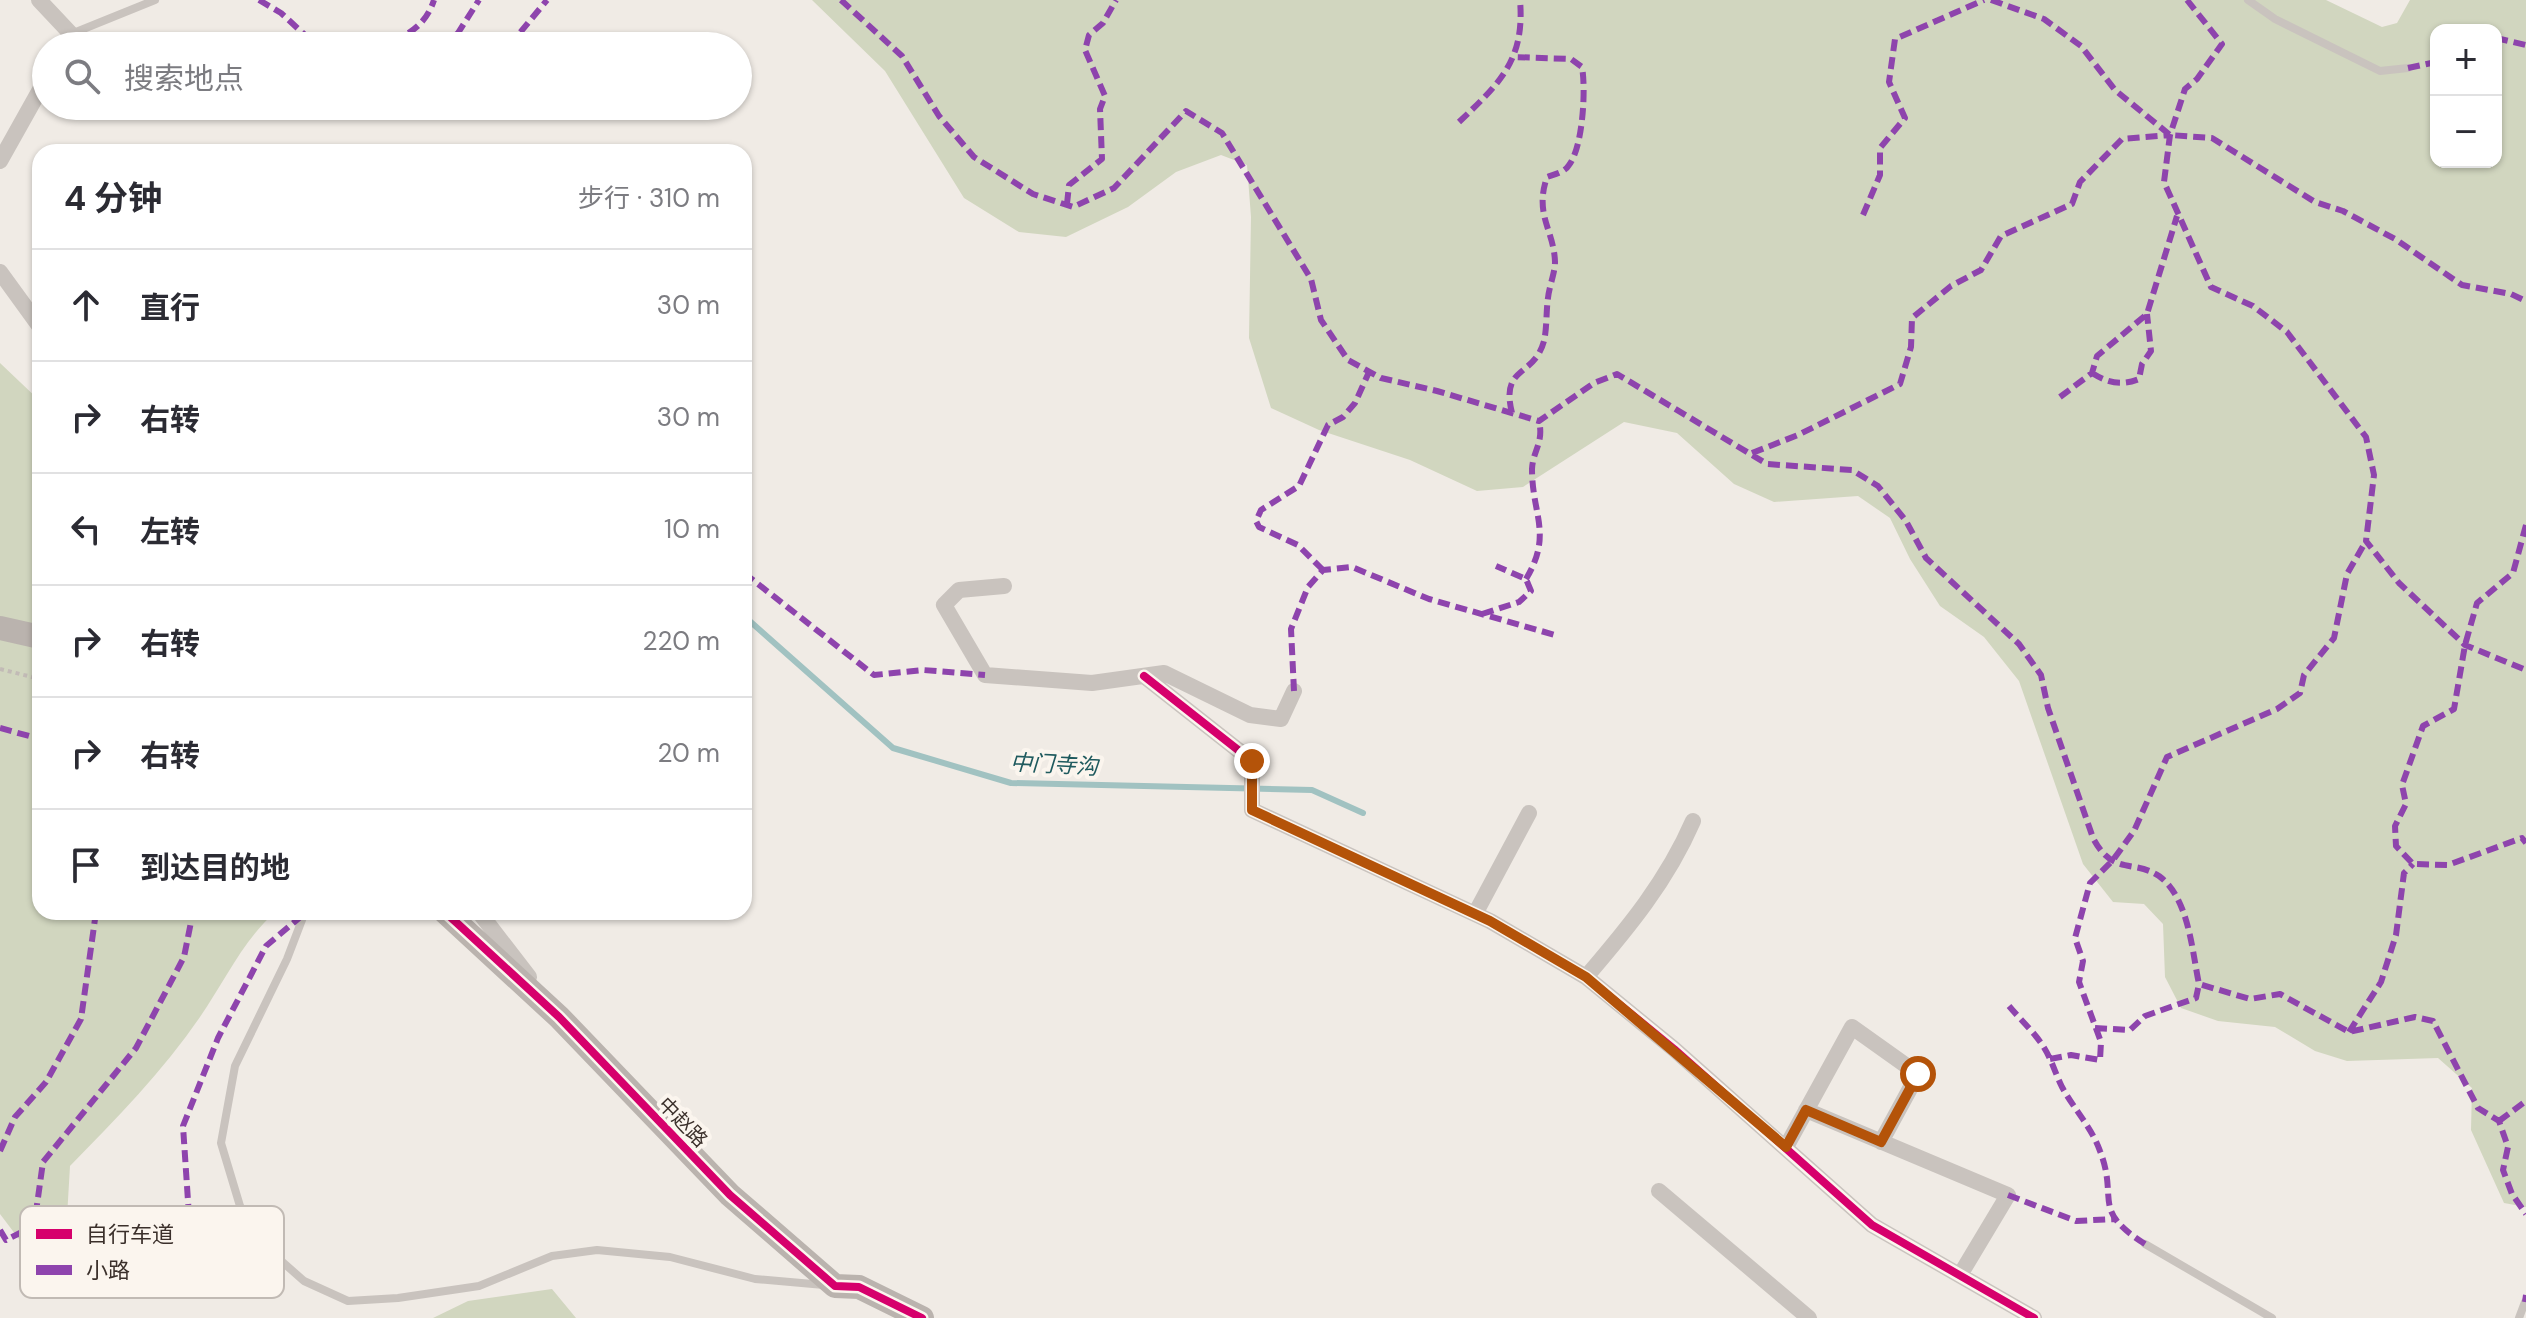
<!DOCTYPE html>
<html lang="zh">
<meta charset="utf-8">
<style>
:root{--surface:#fff;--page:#f2f2f3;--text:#2b2b33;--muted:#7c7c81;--line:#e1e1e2}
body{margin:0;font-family:"DM Sans","Noto Sans SC",sans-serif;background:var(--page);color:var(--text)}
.controls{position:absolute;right:24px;top:24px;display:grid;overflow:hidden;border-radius:16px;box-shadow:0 2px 6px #0004}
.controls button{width:72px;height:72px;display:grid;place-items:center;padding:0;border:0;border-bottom:2px solid var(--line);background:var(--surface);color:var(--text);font:40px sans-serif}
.stop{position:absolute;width:24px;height:24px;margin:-18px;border:6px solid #b45309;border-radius:50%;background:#fff}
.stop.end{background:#b45309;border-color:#fff;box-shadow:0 2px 8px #0008}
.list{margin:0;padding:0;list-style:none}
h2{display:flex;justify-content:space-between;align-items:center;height:104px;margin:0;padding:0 32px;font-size:34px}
h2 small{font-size:26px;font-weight:400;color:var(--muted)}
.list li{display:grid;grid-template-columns:52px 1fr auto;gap:24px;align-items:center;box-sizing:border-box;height:112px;padding:0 32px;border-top:2px solid var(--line)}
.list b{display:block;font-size:30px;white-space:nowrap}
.list em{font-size:26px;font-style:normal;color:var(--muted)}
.icon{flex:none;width:44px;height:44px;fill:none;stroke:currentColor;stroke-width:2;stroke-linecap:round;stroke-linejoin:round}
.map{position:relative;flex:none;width:2526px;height:1318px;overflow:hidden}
.search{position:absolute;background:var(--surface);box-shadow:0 2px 6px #0004;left:32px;top:32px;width:720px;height:88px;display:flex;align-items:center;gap:20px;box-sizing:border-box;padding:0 28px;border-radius:44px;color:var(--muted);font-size:30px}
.panel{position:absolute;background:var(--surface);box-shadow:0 2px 6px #0004;left:32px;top:144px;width:720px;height:776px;border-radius:24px}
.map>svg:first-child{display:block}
.green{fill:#d1d6bf;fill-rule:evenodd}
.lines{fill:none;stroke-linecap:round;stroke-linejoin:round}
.stream{stroke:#a1c2c1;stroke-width:6}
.path{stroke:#c2bbb6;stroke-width:4;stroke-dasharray:4 4;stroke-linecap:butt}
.lane{stroke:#c9c3be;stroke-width:8}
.street{stroke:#c9c3be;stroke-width:16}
.secondary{stroke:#bab3ae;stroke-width:24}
.quiet{stroke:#8e44ad;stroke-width:6;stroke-dasharray:12 6;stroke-linecap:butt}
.cycleway-casing{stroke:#fbf5ee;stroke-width:13}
.cycleway{stroke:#d6006c;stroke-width:8}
.route{stroke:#b45309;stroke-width:10}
.labels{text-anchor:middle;stroke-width:8;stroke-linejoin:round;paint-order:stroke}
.street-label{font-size:20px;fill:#3b302b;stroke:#fbf5ee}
.water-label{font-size:22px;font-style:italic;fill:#1f5a5e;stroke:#fbf5ee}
.key{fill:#fbf5ee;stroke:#c1bab4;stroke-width:2}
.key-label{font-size:22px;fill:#3b302b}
</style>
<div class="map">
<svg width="2526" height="1318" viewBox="0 0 2526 1318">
<rect width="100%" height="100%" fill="#f0ebe5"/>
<!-- green -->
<path class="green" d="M 812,0 L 2326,0 L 2382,27 L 2397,23 L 2410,0 L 2526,0 L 2526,1207 L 2504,1203 L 2471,1130 L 2472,1088 L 2438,1058 L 2347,1061 L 2315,1051 L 2275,1027 L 2218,1021 L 2181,1008 L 2165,977 L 2163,924 L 2144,904 L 2113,902 L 2083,864 L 2019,681 L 1984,637 L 1940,606 L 1910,559 L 1890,518 L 1858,496 L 1774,502 L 1734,484 L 1677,433 L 1624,422 L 1523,487 L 1477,491 L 1410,460 L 1319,430 L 1271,408 L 1249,338 L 1251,217 L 1247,165 L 1221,155 L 1176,172 L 1128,207 L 1066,237 L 1019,232 L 964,198 L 885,71 ZM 2436,30 L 2496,30 L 2496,162 L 2436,162 Z
M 0,363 L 40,401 L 40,912 L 275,912 C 242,942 225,981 200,1017 C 163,1071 116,1119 70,1166 L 66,1234 L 54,1249 L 28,1251 L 0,1214 Z
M 552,1289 L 576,1318 L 433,1318 L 468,1301 Z"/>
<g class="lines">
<!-- stream -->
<path class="stream" d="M 744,616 L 893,748 L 1011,783 L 1312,790 L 1363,813"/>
<!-- path -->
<path class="path" d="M 0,669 L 40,679"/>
<!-- lane -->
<path class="lane" d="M 2248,0 L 2275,19 L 2380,71 L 2408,68
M 71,34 L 155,0
M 305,912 L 287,959 L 235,1066 L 221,1143 L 240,1206 L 270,1251 L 304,1281 L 348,1301 L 398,1298 L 479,1286 L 552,1256 L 597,1250 L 670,1257 L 755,1279 L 824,1285
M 2145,1244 L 2272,1318
M 2519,1318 L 2525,1302"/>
<!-- street -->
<path class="street" d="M 39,0 L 71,34 L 64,46
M 0,161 L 46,79
M 0,272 L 40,327
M 1004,586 L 959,590 L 944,605 L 985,675 L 1092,683 L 1164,673 L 1250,715 L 1281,719 L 1294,691
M 1144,676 L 1252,761 L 1252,810 L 1490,921 L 1586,977 L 1674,1049 L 1872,1225 L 2034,1318
M 479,912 L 529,977
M 1475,914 L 1529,813
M 1586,977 C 1628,928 1667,881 1693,821
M 1806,1110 L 2008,1195 L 1960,1275
M 1786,1147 L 1852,1027 L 1918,1074 L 1881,1142
M 1659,1191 L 1809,1318"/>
<!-- secondary -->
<path class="secondary" d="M 0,628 L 40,637
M 445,912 L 559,1017 L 730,1195 L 835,1286 L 859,1287 L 922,1318"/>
<!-- quiet -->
<path class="quiet" d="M 259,0 L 281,13 L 317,46
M 841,0 L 902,56 L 939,116 L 974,157 L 1033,194 L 1073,207 L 1114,188 L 1186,111 L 1222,133 L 1311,279 L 1321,320 L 1348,360 L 1381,378 L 1437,391 L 1539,421 L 1594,383 L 1617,374 L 1767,464 L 1852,470 L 1878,486 L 1906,521 L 1926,558 L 2019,644 L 2041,675 L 2048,708 L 2093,838 C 2113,876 2133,859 2159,876 C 2189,898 2192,951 2199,984 L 2250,999 L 2280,994 L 2349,1032 L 2415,1017 L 2433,1021 L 2478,1108 L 2499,1121 L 2508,1147 L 2503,1170 L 2512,1194 L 2526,1214
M 1991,0 L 2044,19 L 2081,46 L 2115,90 L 2170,135 L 2212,138 L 2315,202 L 2343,211 L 2395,239 L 2462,285 L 2511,294 L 2526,301
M 2187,0 L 2222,44 L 2197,79 L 2185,89 L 2170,135 L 2164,182 L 2211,287 L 2253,306 L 2287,332 L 2366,437 L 2374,475 L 2366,541 L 2399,583 L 2465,645 L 2526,670
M 2496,38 L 2526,45
M 375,46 C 403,39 425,28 434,0
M 443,46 L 458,33 L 479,0
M 509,46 L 547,0
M 2408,68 L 2436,62
M 1459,122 C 1500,83 1525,60 1520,0
M 1067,204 L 1069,185 L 1102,159 L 1100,109 L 1105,96 L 1085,50 L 1089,35 L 1103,23 L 1116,0
M 1863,215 L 1880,175 L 1880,148 L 1905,118 L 1889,82 L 1895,39 L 1984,0
M 2092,373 C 2108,383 2121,386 2139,379 L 2142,364 L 2151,351 L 2147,314
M 2060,397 L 2092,373 L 2097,356 L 2147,314 L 2177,216
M 1512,413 C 1500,365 1534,378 1544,341 C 1547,328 1546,312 1548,298 C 1549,287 1555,273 1555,262 C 1554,230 1534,215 1547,177 C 1555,174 1565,172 1569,165 C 1583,147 1586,89 1582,67 L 1571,59 L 1514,57
M 1752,453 L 1798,435 L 1900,384 L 1911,347 L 1912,318 L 1951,286 L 1981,270 L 2001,236 L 2072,204 L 2080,182 L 2122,139 L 2170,135
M 2526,525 L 2513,573 L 2477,603 L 2465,645 L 2454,709 L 2423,726 L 2402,785 L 2406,804 L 2395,826 L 2396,846 L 2413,864 L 2448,865 L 2522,838 L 2526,843
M 1323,570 L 1298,545 L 1259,527 L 1256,521 L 1261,510 L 1299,486 L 1328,425 L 1343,417 L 1355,403 L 1369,372
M 744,573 L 874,675 L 923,670 L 985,675
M 1526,579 C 1553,534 1532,515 1532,469 C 1533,450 1544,443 1539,421
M 1482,614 L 1519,602 L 1531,591 L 1526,579 L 1496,566
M 1294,691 L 1291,629 L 1308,587 L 1323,570 L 1352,567 L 1429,599 L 1555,635
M 0,728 L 40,739
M 2009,1006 C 2019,1018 2032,1030 2041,1043 C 2051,1057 2055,1073 2062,1087 C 2074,1109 2092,1128 2100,1151 C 2119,1200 2090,1209 2145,1244
M 2095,1028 L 2130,1030 L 2145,1016 L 2196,998 L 2199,984
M 2349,1032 L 2381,982 L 2396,935 L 2404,873 L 2413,864
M 2050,1059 L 2071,1055 L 2100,1060 L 2101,1042 L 2079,982 L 2083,961 L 2075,938 L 2090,883 L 2113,860 L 2134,831 L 2167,757 L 2277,709 L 2300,693 L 2304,675 L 2334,638 L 2347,574 L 2366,541
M 2499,1121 L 2526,1101
M 0,1151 L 15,1117 L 46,1082 L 81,1019 L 96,912
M 2008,1195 L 2076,1221 L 2114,1219
M 189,1216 L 183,1126 L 218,1038 L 266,946 L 305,913
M 0,1230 L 6,1240 L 34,1226 L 43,1162 L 136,1048 L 184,957 L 193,912
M 2525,1302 L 2526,1295"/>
<!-- cycleway casing -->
<g class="cycleway-casing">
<path id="cycleway" d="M 1144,676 L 1252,761 L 1252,810 L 1490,921 L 1586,977 L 1674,1049 L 1872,1225 L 2034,1318
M 445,912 L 559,1017 L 730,1195 L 835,1286 L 859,1287 L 922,1318"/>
</g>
<!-- cycleway -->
<use href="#cycleway" class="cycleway"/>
</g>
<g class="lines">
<!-- route -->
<path class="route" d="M 1252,761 L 1252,810 L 1490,921 L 1586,977 L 1786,1147 L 1806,1110 L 1881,1142 L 1918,1074"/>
</g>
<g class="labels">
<!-- street labels -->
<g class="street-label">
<text transform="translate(683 1122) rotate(46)" y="7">中赵路</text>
</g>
<!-- water labels -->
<g class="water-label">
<text transform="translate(1054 764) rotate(3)" y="8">中门寺沟</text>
</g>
</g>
<!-- legend -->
<rect x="20" y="1206" width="264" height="92" rx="12" class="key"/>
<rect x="36" y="1229" width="36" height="10" fill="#d6006c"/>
<rect x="36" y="1265" width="36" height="10" fill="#8e44ad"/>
<g class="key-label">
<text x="86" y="1242">自行车道</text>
<text x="86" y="1278">小路</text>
</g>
</svg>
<div class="controls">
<button>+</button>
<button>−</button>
</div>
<div class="stop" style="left:1918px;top:1074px"></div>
<div class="stop end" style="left:1252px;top:761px"></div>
<div class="search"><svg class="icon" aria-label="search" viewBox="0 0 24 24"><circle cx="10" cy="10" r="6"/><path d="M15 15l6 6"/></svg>搜索地点</div>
<section class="panel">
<h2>4 分钟<small>步行 · 310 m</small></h2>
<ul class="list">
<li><svg class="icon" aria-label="ahead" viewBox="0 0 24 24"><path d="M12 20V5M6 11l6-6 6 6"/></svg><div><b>直行</b></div><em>30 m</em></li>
<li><svg class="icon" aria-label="right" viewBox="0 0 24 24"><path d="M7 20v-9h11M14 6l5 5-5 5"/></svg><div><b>右转</b></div><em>30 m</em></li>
<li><svg class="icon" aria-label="left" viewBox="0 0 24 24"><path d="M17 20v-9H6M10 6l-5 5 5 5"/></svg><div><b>左转</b></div><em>10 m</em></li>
<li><svg class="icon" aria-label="right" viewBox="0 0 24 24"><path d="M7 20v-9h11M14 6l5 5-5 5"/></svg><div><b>右转</b></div><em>220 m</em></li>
<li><svg class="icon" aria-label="right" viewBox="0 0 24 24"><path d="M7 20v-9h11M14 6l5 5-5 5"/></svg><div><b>右转</b></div><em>20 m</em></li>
<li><svg class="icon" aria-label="arrive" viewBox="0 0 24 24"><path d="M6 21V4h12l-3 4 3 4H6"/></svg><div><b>到达目的地</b></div></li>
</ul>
</section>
</div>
